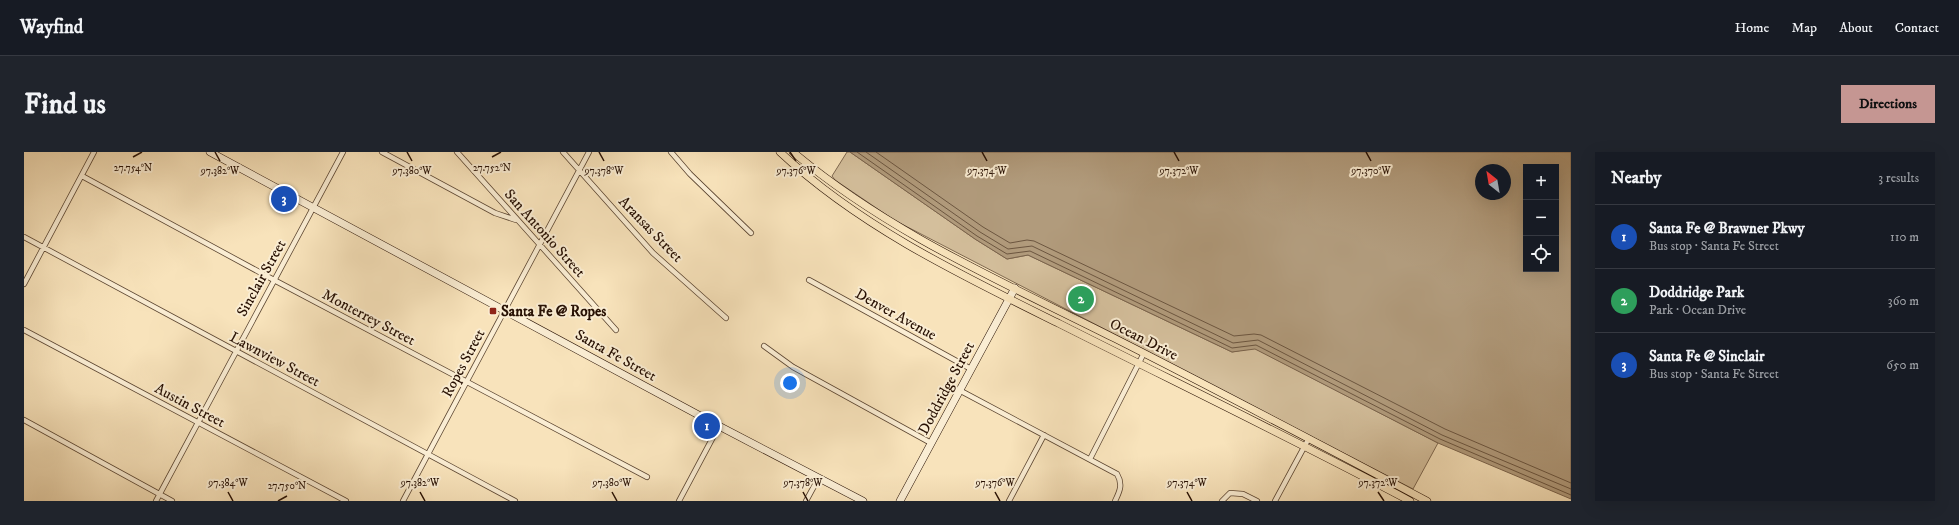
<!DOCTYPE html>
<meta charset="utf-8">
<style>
:root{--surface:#171b24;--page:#20242c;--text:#f1f3f6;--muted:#9ea1a6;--line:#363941;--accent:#c59692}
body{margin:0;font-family:"IM FELL DW Pica",serif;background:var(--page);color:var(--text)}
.controls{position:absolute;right:12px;top:12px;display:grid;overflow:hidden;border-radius:0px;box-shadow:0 4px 16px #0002}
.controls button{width:36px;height:36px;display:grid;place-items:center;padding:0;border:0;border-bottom:1px solid var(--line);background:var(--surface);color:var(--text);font:20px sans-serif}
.compass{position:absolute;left:1451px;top:12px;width:36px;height:36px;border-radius:50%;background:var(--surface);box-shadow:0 4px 16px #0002;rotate:329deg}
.you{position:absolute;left:766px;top:231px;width:14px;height:14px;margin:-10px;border:3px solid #fff;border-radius:50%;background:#1a73e8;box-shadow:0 0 0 6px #1a73e833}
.badge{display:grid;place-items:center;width:26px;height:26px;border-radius:50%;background:var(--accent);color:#fff;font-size:13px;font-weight:700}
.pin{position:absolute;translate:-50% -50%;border:2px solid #fff;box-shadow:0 1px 4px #0006}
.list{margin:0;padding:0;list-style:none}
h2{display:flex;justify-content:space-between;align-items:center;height:52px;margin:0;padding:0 16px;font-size:17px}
h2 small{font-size:13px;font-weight:400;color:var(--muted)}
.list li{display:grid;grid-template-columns:26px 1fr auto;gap:12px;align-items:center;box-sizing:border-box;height:64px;padding:0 16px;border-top:1px solid var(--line)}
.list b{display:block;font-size:15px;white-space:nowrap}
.list p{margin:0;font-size:13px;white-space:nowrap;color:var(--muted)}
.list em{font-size:13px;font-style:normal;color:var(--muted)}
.icon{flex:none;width:22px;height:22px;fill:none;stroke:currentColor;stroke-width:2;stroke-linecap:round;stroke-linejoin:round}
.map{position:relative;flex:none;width:1547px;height:349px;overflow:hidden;border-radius:0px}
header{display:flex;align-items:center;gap:24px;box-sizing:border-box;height:56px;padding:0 20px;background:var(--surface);border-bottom:1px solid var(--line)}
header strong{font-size:19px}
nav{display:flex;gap:22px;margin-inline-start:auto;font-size:14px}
.intro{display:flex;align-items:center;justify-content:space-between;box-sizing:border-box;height:96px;padding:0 24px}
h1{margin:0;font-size:28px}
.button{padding:10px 18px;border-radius:0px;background:var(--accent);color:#111;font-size:14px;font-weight:700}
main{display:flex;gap:24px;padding:0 24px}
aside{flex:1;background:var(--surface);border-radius:0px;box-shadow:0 4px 16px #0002}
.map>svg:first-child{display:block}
.green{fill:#d4bf9c;stroke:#7e6850}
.water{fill:#b19b7c;stroke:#7a634c;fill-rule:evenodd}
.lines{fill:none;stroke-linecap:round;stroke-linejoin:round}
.shore{stroke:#6c5640;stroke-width:1}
.minor-casing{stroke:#5b4531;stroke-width:6}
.secondary-casing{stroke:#271003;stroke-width:8}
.primary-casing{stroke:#271003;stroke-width:8}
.minor{stroke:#faedd3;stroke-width:4.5}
.secondary{stroke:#faedd3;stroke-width:7}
.primary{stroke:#f8e3bb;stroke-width:7}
.ticks{fill:none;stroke:#271003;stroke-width:1.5}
.poi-dot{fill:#8f2418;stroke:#faedd3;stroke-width:1.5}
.labels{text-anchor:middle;stroke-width:4;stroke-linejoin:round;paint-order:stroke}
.street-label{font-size:15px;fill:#271003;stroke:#faedd3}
.poi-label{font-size:15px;font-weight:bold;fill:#271003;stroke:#faedd3;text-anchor:start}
.ticks-label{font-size:10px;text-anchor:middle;fill:#271003;stroke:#faedd3;stroke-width:4;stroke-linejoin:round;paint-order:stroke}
</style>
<header>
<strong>Wayfind</strong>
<nav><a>Home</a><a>Map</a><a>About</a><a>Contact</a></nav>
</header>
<div class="intro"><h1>Find us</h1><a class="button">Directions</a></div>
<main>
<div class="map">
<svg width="1547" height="349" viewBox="0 0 1547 349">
<rect width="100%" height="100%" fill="#f8e3bb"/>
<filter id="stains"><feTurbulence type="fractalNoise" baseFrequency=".005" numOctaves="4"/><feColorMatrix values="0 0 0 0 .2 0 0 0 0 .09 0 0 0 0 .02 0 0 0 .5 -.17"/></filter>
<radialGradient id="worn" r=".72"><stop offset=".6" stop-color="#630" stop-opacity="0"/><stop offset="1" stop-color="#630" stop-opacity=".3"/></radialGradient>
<!-- green -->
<path class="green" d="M 823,0 L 826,0 L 951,87 L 983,107 L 1004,103 L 1208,200 L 1230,196 L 1414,291 L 1389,337 L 870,68 L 811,28 L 808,24 Z"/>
<!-- water -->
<path class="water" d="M 826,0 L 1547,0 L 1547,347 L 1414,291 L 1231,197 L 1208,200 L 1004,103 L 983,107 L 951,87 ZM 1502,15 L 1532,15 L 1532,117 L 1502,117 ZM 1457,18 L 1481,18 L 1481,42 L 1457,42 Z"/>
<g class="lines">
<!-- shore -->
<path class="shore" d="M 833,0 L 953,84 L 983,102 L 1006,99 L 1208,196 L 1232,193 L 1416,287 L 1547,343
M 842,0 L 956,80 L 984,97 L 1008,94 L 1209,191 L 1234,188 L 1418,283 L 1547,337
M 852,0 L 959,75 L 986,91 L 1003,88 L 1010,89 L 1210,184 L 1230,182 L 1237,183 L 1421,277 L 1547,331"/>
<!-- minor casing -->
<g class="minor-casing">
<path id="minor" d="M 358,0 L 471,61 L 492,68
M 433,0 L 592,178
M 539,0 L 629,101 L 702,166
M 647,0 L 666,22 L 727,81
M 58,24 L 250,128 L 623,325
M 0,85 L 491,349
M 785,128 L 947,217
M 0,132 L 70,0
M 0,178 L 322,349
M 740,194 L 769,215 L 907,291
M 935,238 L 1093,322 C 1099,332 1096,339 1091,349
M 0,268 L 148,349
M 1066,307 L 1120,201
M 132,349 L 319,0
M 379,349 L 565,0
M 655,349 L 695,274
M 782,349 L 794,327
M 985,349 L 1020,283
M 1198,349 L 1206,341 L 1219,342 L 1233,349
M 1251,349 L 1285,286"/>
</g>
<!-- secondary casing -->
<g class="secondary-casing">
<path id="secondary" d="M 186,0 L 695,274 L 839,349
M 876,349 L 991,136"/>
</g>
<!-- primary casing -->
<g class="primary-casing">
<path id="primary" d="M 756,0 C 836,75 939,124 1036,172 C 1153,231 1271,288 1386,349
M 769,0 C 865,81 979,130 1090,186 C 1195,239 1299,294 1403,349"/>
</g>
<!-- minor -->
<use href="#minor" class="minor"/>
<!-- secondary -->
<use href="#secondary" class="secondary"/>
<!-- primary -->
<use href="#primary" class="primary"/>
</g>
<!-- ticks -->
<path class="ticks" d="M 191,0 L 196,9M 383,0 L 388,9M 575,0 L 580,9M 766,0 L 772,9M 958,0 L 963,9M 1150,0 L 1155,9M 1342,0 L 1347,9M 109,5 L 118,0M 468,5 L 477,0M 204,340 L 209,349M 396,340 L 401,349M 588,340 L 593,349M 779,340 L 784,349M 971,340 L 976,349M 1163,340 L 1168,349M 1354,340 L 1360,349M 254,349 L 263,344"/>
<!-- markers -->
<rect class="poi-dot" x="465" y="155" width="8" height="8" rx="2"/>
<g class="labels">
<!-- street labels -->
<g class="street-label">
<text transform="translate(627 77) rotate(46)" y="5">Aransas Street</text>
<text transform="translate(521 81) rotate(48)" y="5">San Antonio Street</text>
<text transform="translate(237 126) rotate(-61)" y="5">Sinclair Street</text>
<text transform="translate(872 162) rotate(29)" y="5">Denver Avenue</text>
<text transform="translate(345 165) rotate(28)" y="5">Monterrey Street</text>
<text transform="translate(1120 187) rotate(27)" y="5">Ocean Drive</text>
<text transform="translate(592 203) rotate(29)" y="5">Santa Fe Street</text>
<text transform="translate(251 207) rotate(28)" y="5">Lawnview Street</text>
<text transform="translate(439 211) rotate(-62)" y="5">Ropes Street</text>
<text transform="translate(922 236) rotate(-62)" y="5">Doddridge Street</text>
<text transform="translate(166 253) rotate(28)" y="5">Austin Street</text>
</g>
<!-- poi labels -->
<g class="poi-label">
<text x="477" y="164">Santa Fe @ Ropes</text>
</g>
</g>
<g class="ticks-label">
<text x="109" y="19">27.754°N</text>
<text x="468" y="19">27.752°N</text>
<text x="963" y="22">97.374°W</text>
<text x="196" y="22">97.382°W</text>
<text x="388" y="22">97.380°W</text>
<text x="580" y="22">97.378°W</text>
<text x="772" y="22">97.376°W</text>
<text x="1155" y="22">97.372°W</text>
<text x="1347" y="22">97.370°W</text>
<text x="204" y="334">97.384°W</text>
<text x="396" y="334">97.382°W</text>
<text x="588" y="334">97.380°W</text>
<text x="779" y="334">97.378°W</text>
<text x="971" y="334">97.376°W</text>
<text x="1163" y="334">97.374°W</text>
<text x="1354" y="334">97.372°W</text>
<text x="263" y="337">27.750°N</text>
</g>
<rect width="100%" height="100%" filter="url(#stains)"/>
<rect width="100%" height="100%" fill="url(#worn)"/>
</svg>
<div class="controls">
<button>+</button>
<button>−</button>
<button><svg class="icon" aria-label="locate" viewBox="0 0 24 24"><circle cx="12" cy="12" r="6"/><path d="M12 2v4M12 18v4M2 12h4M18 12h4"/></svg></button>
</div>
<svg class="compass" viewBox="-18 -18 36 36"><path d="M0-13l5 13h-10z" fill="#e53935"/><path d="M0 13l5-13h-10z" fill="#9ea1a6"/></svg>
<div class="you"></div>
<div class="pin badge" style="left:683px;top:274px;background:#1a4fb4">1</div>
<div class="pin badge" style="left:1057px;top:147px;background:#2e9e5b">2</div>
<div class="pin badge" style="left:260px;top:47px;background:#1a4fb4">3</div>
</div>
<aside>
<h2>Nearby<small>3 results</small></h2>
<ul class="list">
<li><span class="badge" style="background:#1a4fb4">1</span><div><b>Santa Fe @ Brawner Pkwy</b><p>Bus stop · Santa Fe Street</p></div><em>110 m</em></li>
<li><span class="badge" style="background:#2e9e5b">2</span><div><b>Doddridge Park</b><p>Park · Ocean Drive</p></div><em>360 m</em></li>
<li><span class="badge" style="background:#1a4fb4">3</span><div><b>Santa Fe @ Sinclair</b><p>Bus stop · Santa Fe Street</p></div><em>650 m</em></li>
</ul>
</aside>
</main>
